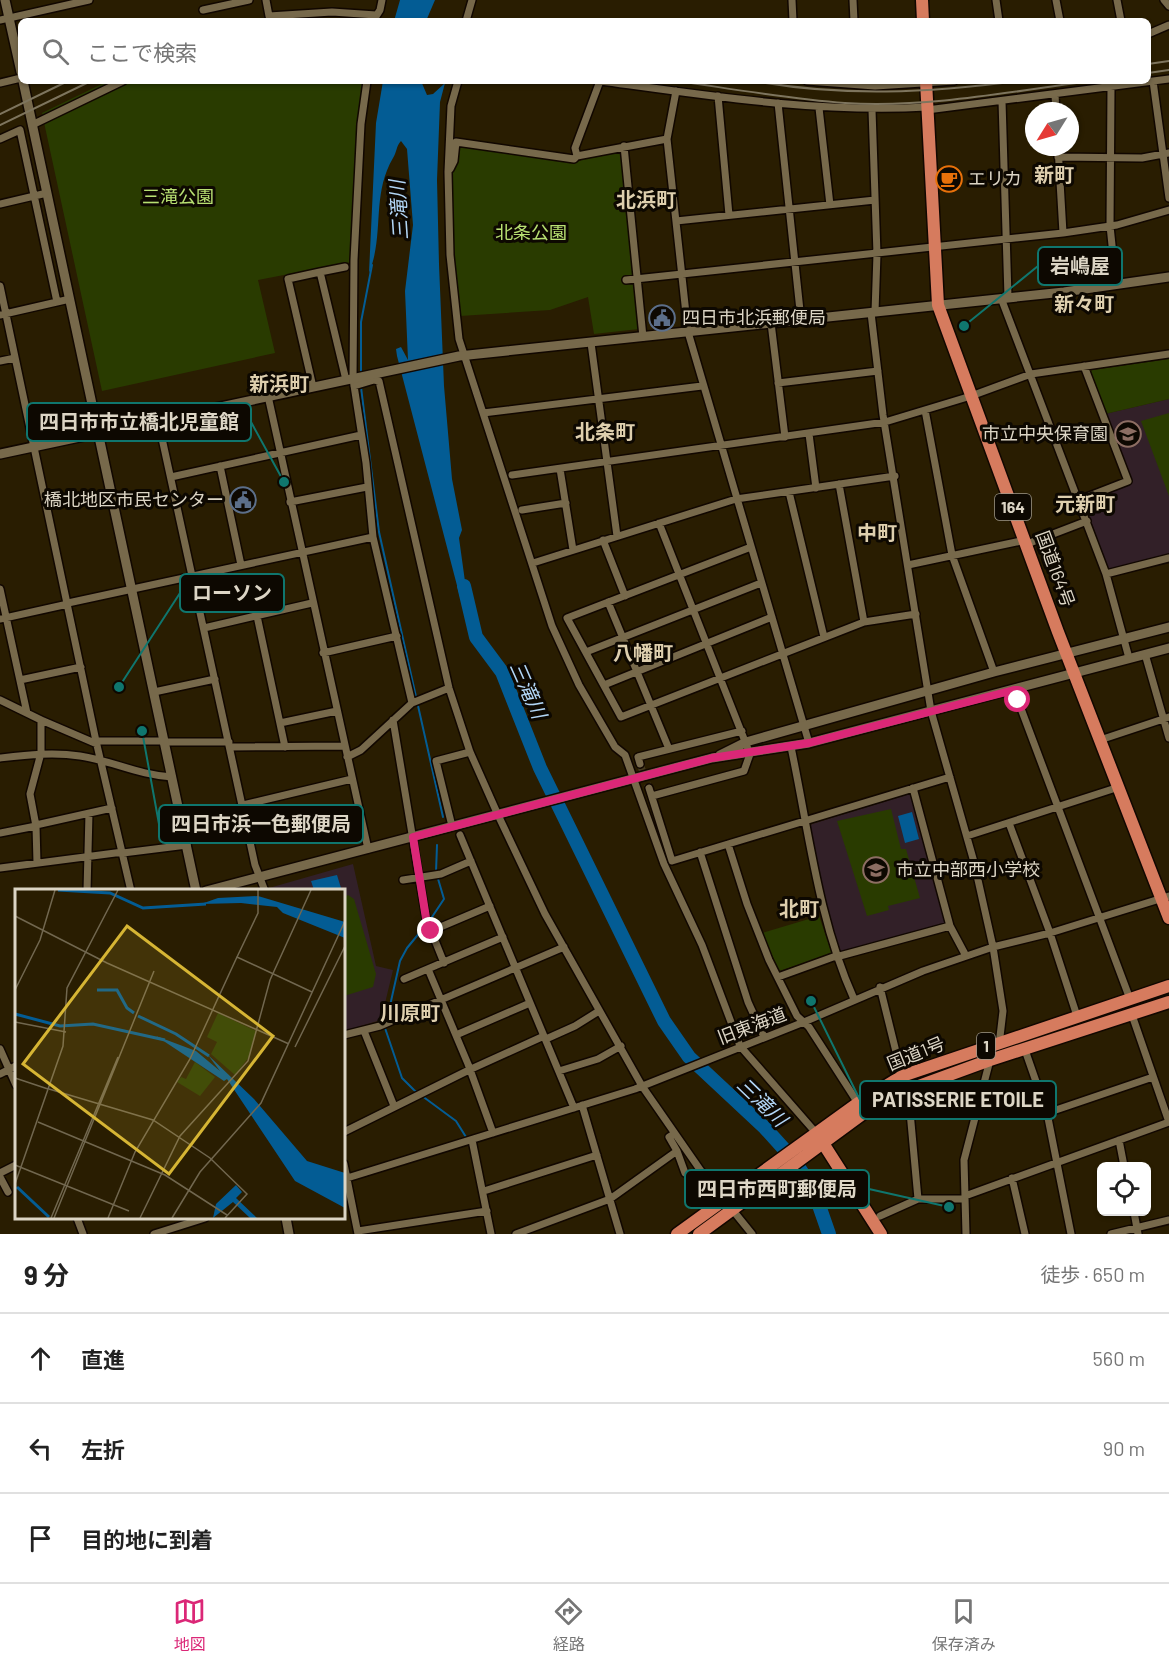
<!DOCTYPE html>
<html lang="ja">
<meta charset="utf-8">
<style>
:root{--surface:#fff;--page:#f6f6f6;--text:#222;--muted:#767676;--line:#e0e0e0;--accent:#db2777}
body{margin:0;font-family:Barlow,"Noto Sans JP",sans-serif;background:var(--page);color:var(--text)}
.controls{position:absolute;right:18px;bottom:18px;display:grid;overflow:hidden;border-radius:9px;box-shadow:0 2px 4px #0004}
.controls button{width:54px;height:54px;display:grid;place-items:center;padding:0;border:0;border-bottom:2px solid var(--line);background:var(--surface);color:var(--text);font:30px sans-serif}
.compass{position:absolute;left:1025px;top:102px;width:54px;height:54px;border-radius:50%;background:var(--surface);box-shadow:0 2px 4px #0004;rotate:233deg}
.stop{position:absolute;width:18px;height:18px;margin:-14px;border:4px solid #db2777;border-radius:50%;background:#fff}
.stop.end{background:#db2777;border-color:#fff;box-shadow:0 2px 6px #0008}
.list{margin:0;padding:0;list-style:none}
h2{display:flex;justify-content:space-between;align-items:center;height:78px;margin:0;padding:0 24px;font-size:26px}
h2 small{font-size:20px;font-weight:400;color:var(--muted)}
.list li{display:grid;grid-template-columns:39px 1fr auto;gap:18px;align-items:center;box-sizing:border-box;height:90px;padding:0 24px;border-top:2px solid var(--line)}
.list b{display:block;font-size:22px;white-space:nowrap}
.list em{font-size:20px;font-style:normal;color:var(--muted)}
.icon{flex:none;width:33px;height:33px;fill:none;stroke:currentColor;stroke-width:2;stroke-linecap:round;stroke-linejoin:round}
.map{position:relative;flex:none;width:1169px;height:1234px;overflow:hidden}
.search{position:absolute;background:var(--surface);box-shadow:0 2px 4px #0004;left:18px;right:18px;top:18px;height:66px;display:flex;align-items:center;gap:15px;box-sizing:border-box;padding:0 21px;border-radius:9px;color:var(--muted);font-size:22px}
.sheet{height:348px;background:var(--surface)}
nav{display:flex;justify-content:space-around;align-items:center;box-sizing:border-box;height:84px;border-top:2px solid var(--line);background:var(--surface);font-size:16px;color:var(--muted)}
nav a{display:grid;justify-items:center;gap:3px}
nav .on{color:var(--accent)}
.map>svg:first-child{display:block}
.education{fill:#322028}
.green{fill:#293b00}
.water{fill:#035c94}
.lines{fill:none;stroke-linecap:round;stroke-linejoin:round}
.stream{stroke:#035c94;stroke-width:2}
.river{stroke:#035c94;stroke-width:14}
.street-tunnel{stroke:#44391e;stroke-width:7;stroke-dasharray:7 3.5;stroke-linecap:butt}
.street-casing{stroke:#110700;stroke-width:10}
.secondary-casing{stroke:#110700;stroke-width:12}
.highway-casing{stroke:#110700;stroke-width:15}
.street{stroke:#77694b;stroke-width:7}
.secondary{stroke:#77694b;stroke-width:9}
.highway{stroke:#d67b5e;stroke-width:12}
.rail{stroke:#7e755e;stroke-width:2}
.route{stroke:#db2777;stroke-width:8}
.labels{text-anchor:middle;stroke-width:6;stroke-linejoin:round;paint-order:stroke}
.shield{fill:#0d0801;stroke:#9e988a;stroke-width:1.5}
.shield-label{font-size:16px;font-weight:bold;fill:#dcd5c5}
.poi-label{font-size:18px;fill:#dcd5c5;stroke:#0d0801;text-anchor:start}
.park-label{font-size:18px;fill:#b8e072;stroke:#0d0801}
.street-label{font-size:18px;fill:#dcd5c5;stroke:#0d0801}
.neighbourhood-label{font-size:20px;font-weight:bold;fill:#decfae;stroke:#0d0801}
.water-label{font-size:20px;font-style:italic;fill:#b2d6f6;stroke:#0d0801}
.inset-river{fill:none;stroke:#035c94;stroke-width:3}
.inset-road{fill:none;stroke:#71674f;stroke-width:1.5}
.view{fill:#d6b534;fill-opacity:0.15;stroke:#d6b534;stroke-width:3}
.inset-edge{fill:none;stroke:#dcd5c5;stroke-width:3}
.leader{fill:none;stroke:#0f766e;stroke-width:2}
.callout-dot{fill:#0f766e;stroke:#0d0801;stroke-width:2}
.callout{fill:#0d0801;stroke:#0f766e;stroke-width:2}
.callout-label{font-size:20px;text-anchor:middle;font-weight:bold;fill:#dcd5c5}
</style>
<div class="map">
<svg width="1169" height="1234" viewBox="0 0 1169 1234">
<rect width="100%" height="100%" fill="#291d01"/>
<!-- education -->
<path class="education" d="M 1169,399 L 1169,554 L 1111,570 L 1108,568 L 1084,502 L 1132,483 L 1105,414 Z
M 910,794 L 913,796 L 947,921 L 945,924 L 842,953 L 839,952 L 826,912 L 810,827 L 812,824 Z
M 353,864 L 376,966 L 393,970 L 381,1020 L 344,1031 L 344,891 L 270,891 L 269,888 Z"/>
<!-- green -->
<path class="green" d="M 108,81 L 365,81 L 351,262 L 258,280 L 275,353 L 102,391 L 42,113 Z
M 459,146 L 580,161 L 587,156 L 620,150 L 639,329 L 594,334 L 588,297 L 550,310 L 460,316 L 453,258 L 451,173 L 458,163 Z
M 1169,359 L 1169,399 L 1105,414 L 1090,373 L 1092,370 Z
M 1169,413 L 1169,496 L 1141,421 Z
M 891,809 L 901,849 L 906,849 L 920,898 L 888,906 L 889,910 L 867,916 L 837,821 Z
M 348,895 L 354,899 L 376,974 L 373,987 L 344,996 L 344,897 Z
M 819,916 L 832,954 L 779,971 L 762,933 Z"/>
<!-- water -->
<path class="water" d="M 400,0 L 435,0 L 426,21 L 394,21 Z
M 383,81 L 421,81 L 427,95 L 433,94 L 445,83 L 440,102 L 437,180 L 439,264 L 444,386 L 452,479 L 462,530 L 459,538 L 472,632 L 460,597 L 397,356 L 396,349 L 401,347 L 408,360 L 405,291 L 413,225 L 407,149 L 401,141 C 396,146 397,152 393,158 C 371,196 385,233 369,273 L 376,123 Z
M 912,812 L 919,839 L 905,843 L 898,816 Z
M 337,875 L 341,888 L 314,890 L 311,881 Z"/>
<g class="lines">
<!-- stream -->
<path class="stream" d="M 361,375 L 361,322 L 372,265
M 361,387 L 379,532 L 443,817
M 430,920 L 444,899 L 436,872 L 437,845
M 426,925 L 407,948 L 400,961 L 385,1028 L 402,1078 L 414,1090 L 456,1121 L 466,1137"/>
<!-- river -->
<path class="river" d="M 464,586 L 476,637 L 502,672 L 540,768 L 664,1021 L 689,1057 L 765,1128 L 794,1160 L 814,1191 L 829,1234"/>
<!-- street-tunnel -->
<path class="street-tunnel" d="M 640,764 L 649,788"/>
<!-- street casing -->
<g class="street-casing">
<path id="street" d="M 266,0 L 269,16 L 332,12 L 376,15
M 792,0 L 793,21
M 853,0 L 854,21
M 996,0 L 999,21
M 1056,0 L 1060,21
M 1117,0 L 1121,21
M 1164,0 L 1169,6
M 203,10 L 249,0
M 0,20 L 89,0
M 373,21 L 380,10 L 382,0
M 466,21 L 472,0
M 1148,34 L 1169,25
M 458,81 L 451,106 L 448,172 L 450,255 L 459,339 L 552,626 L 579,685 L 615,747 L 625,755 L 664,864 L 702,945 L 740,1046 L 817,1134
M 600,81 L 575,148 L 577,156 L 667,139
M 601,81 C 710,96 818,113 927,107
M 807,81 L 875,86 L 954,81
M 1153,81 L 1169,198
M 0,83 L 21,78
M 1111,88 L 1110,226 L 1116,283
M 676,91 L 667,139 L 688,332 L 809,743
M 1055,95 L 1056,111
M 718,96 L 729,215
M 1002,101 L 1008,297
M 778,103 L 801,320
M 819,108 L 830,205
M 872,110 L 877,254 L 875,312
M 927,110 L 1169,79
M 32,125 L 123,81
M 0,139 L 20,130 L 57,302
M 624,146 L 643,337
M 1058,147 L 1063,233
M 1058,157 L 1142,158 L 1169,153
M 450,169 L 454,161 L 456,142 L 574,159 L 577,156
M 0,204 L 47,193
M 676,221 L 875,200
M 320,272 L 345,267
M 626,280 L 1063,233 L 1117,225 L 1169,210
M 0,286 L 96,741 L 131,891
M 1001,298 L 1106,574 L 1129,658
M 871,313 L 883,415 L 931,711 L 974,862 L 993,947 L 1003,1011 L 999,1045
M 0,315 L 70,299
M 771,323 L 785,437
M 591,343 L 617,536
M 0,361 L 15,358
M 778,383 L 878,371
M 354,386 L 374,380 L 379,381 L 449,688 L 470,752 L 498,815 L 545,914 L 642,1086 L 701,1171 L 752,1234
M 313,387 L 288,279 L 320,272 L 346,380
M 268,396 L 368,849
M 925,410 L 952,555 L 994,672
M 483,413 L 702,386
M 158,420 L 255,865 L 265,891
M 809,434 L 816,488
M 220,466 L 241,565
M 560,469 L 573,550
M 512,475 L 885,422 L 971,396 L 1031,374 L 1169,354
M 171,477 L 361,435
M 839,484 L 864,622
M 789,492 L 824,637
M 1079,500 L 1128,481 L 1084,366
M 290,502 L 367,487
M 522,510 L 566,503
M 603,540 L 625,596
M 1027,544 L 1087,521
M 751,547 L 567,618 L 621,717 L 864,622 L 916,614
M 533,563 L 736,499 L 895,476
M 908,565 L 1026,540
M 1106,574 L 1169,558
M 0,589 L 27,713
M 608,602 L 669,749
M 68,603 L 373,537
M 257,616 L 285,747
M 0,619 L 68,604
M 204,628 L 312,603
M 586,652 L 761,583
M 323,653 L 397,636
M 1145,654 L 1169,738
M 20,680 L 81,667
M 604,685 L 772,617
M 1014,690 L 1130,999
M 154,692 L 215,679
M 0,700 L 41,720 L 41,753 L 30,794 L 36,826 L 37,863
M 412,703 L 449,688
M 41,720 L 97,744
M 393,720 L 426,918 L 444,963
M 280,723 L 337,711
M 1100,740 L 1169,717
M 96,741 L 165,741
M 165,742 L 229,742
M 230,747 L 345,746
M 791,747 C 809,832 818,919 854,999
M 347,757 L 361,750 L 412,703 L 373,537 L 366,463 L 353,379 L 354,260 L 361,124 L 367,81
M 0,758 C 27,755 53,752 80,756 C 113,761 138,775 172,777
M 640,764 L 638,757 L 742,731
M 649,788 L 672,861 L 950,777
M 913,788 L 950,926 L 966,956
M 652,796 L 744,771 L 750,754 L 659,523
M 243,805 L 352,779
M 182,822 L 243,807
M 451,822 L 436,761 L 470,752
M 1009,823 L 1050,933 L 1077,1016
M 36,825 L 112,808
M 0,833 L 36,826
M 460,835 L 574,1108
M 967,836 L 1119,787
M 728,844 L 747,904 L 769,960 L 797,1016 L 809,1027 L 858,1103
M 700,852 L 748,1002 L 764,1037
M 123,853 L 187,845
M 0,868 L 123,852
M 936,872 L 974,862
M 403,880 L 441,874 L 471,861
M 87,891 L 89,813
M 431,931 L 490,906
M 836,957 L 950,926
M 428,969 L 468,1064 L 493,1133
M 778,977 L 836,956
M 404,979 L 503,937
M 880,987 L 902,1076
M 1132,1015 L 1169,1122
M 364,1031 L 394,1106
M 344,1035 L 380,1026 L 564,947
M 456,1035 L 530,1003
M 546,1039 L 575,1026 L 599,1011
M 0,1049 L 16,1085
M 1025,1050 L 1047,1113 L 1071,1234
M 559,1071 L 598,1059 L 621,1046
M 0,1074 L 16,1066
M 908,1090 L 918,1199
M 582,1105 L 620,1234
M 978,1111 L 1047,1113 L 1153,1077
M 344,1132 L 469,1070 L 544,1036
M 472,1140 L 491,1234
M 1119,1140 L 1124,1166
M 677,1151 L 685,1173
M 344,1164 L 358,1234
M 0,1173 L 16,1165
M 0,1177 L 8,1192
M 1012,1178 L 1025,1234
M 344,1179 L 635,1089 L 804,1022 L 923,971 L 993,947 L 1050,933 L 1169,896
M 484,1191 L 597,1155
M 965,1196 L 1169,1122
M 1134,1212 L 1138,1234
M 880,1216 L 918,1199 L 965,1199
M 77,1218 L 83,1234
M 358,1231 L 487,1211
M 154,1234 L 205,1218
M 516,1234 L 610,1199 L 677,1151 L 669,1137 L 674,1134
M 966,1234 L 964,1160 L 990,1060
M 1111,1234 L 1169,1220"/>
</g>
<!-- secondary casing -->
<g class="secondary-casing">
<path id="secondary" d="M 5,0 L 21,72
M 23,81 L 196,891
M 0,454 L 459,356 L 1064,292 L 1169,277
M 720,755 L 746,742 L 994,672 L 1169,627
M 206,891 L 712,758 L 809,743 L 1169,648
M 286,1218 L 289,1234"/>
</g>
<!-- highway casing -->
<g class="highway-casing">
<path id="highway" d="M 922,0 L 923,21
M 926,81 L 938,305 L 1058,632 L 1169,918
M 821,1140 L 881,1234
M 677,1234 L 858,1103 L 902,1076 L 1169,986
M 699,1234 L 864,1113 L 908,1090 L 990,1060 L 1169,1002"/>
</g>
<!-- street -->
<use href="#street" class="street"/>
<!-- secondary -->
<use href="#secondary" class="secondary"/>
<!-- highway -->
<use href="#highway" class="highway"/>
<!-- rail -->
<path class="rail" d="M 1148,64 L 1169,61
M 1148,73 L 1169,70
M 678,81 C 733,89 789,99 845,103 C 927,108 1009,92 1090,81
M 754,81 C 843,97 929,93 1018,81
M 0,114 L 68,81
M 0,125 L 91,81"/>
</g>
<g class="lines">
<!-- route -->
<path class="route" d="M 431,931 L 426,918 L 413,837 L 712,758 L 809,743 L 1014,690 L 1018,700"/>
</g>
<!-- icons -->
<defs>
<g id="cafe-ring" transform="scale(1.35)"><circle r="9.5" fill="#0d0801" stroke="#e8710a" stroke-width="1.5"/><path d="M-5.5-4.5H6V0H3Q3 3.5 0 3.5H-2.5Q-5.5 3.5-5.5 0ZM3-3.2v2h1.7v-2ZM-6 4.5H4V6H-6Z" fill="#e8710a"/></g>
<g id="civic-ring" transform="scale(1.35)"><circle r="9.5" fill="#0d0801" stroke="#5c6f8a" stroke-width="1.5"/><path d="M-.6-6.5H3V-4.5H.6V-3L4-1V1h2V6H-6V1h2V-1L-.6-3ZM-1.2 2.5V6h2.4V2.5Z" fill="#5c6f8a"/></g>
<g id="school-ring" transform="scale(1.35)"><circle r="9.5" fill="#0d0801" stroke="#8d6e63" stroke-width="1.5"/><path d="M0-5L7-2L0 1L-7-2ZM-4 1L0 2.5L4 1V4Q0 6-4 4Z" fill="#8d6e63"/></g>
</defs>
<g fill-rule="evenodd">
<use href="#cafe-ring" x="949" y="179"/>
<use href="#civic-ring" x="662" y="318"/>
<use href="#school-ring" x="1128" y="434"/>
<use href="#civic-ring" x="243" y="500"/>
<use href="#school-ring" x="876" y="870"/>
</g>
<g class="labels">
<!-- shield labels -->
<g class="shield">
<rect x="995" y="494" width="36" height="26" rx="4.5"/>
<rect x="977" y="1033" width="18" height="26" rx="4.5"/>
</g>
<g class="shield-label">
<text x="1013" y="513">164</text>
<text x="986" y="1052">1</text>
</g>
<!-- poi labels -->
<g class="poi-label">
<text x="968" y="185">エリカ</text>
<text x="682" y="324">四日市北浜郵便局</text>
<text x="1108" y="440" text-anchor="end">市立中央保育園</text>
<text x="224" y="506" text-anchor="end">橋北地区市民センター</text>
<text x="896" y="876">市立中部西小学校</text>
</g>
<!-- park labels -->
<g class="park-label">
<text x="178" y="203">三滝公園</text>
<text x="531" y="239">北条公園</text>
</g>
<!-- street labels -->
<g class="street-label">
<text transform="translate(1055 569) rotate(70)" y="6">国道164号</text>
<text transform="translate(752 1026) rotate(-21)" y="6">旧東海道</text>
<text transform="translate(916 1054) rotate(-22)" y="6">国道1号</text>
</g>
<!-- neighbourhood labels -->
<g class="neighbourhood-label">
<text x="1054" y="182">新町</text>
<text x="646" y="207">北浜町</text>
<text x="1084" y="311">新々町</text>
<text x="279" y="391">新浜町</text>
<text x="605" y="439">北条町</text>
<text x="1085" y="511">元新町</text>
<text x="877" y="540">中町</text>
<text x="643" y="660">八幡町</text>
<text x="799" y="916">北町</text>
<text x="410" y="1020">川原町</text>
</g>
<!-- water labels -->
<g class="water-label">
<text transform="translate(399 210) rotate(-94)" y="7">三滝川</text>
<text transform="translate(528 690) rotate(66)" y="7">三滝川</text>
<text transform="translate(762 1102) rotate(44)" y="7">三滝川</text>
</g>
</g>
<!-- overview -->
<g transform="translate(15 889)">
<rect width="330" height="330" fill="#291d01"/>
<path d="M 203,124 L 241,142 L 234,168 L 220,186 L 196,165 L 202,153 L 192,148 ZM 180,173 L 200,188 L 185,207 L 162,193 L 166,188 L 171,190 Z" fill="#293b00"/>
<path d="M 243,7 L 330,33 L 330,49 L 268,24 L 262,18 L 226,14 L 186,15 L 203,9 ZM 141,147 L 181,162 L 205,182 L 193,166 L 239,210 L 292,272 L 330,284 L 330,319 L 280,292 L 212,190 L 209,192 ZM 221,296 L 227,303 L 221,309 L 242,329 L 235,329 L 218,313 L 198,329 L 201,315 Z" fill="#035c94"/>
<path class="inset-river" d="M 43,1 L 95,4 L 128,19 L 191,15M 82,101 L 102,101 L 112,119 L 119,124M 0,125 L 45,137 L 78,135 L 150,151M 123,127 L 161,145 L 194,167M 2,298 L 34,328"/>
<path class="inset-road" d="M 0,27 L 92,74 L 274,155M 222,68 L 243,24 L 243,1M 0,101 L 25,51 L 40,1M 0,133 L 51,143M 280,158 L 330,57M 0,189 L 33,200M 34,200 L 138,231 L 195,269 L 232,305 L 210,329M 23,233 L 150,286 L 212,326M 0,276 L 114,322M 0,295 L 48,157 L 52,99 L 103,1M 36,329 L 103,168M 39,329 L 139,82M 93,329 L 120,263 L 175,170 L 222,68 L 297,103M 125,329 L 165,247 L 233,172 L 255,91 L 296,1M 157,329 L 185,283 L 246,214 L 330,32"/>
<path class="view" d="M 112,37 L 258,147 L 154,285 L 8,175 Z"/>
<rect width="330" height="330" class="inset-edge"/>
</g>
<!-- callouts -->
<path class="leader" d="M964 326L1038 266M284 482L251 422M119 687L180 593M142 731L159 824M811 1001L860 1100M949 1207L869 1189"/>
<g class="callout-dot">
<circle cx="964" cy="326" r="6"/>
<circle cx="284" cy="482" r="6"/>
<circle cx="119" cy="687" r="6"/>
<circle cx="142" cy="731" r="6"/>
<circle cx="811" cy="1001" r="6"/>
<circle cx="949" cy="1207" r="6"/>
</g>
<g class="callout">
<rect x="1038" y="247" width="84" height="38" rx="6"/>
<rect x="27" y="403" width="224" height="38" rx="6"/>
<rect x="180" y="574" width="104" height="38" rx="6"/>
<rect x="159" y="805" width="204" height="38" rx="6"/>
<rect x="860" y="1081" width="196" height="38" rx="6"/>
<rect x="685" y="1170" width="184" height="38" rx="6"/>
</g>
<g class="callout-label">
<text x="1080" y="273">岩嶋屋</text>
<text x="139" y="429">四日市市立橋北児童館</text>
<text x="232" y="600">ローソン</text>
<text x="261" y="831">四日市浜一色郵便局</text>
<text x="958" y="1107">PATISSERIE ETOILE</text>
<text x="777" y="1196">四日市西町郵便局</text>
</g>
</svg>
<div class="controls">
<button><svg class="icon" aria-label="locate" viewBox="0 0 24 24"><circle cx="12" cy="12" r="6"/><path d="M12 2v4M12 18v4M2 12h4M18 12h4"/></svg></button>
</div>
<svg class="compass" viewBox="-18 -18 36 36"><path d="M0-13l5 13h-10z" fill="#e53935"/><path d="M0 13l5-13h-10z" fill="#767676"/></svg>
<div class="stop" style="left:1018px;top:700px"></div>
<div class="stop end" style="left:431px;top:931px"></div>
<div class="search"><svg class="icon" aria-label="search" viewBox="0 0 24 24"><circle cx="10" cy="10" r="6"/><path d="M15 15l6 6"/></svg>ここで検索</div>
</div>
<section class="sheet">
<h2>9 分<small>徒歩 · 650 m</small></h2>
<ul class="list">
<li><svg class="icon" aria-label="ahead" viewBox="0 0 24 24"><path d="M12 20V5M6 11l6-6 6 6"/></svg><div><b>直進</b></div><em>560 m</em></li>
<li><svg class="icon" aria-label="left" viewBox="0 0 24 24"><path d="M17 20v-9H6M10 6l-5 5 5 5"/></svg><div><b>左折</b></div><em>90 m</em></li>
<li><svg class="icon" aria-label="arrive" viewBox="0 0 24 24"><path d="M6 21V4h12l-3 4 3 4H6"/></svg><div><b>目的地に到着</b></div></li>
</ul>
</section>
<nav>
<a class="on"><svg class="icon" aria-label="map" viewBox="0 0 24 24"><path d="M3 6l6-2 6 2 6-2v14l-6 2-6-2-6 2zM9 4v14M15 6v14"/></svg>地図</a>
<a><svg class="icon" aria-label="directions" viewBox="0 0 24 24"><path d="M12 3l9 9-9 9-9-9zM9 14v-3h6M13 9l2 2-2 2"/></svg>経路</a>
<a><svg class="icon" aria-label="saved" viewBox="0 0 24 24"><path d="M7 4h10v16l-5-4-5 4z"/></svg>保存済み</a>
</nav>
